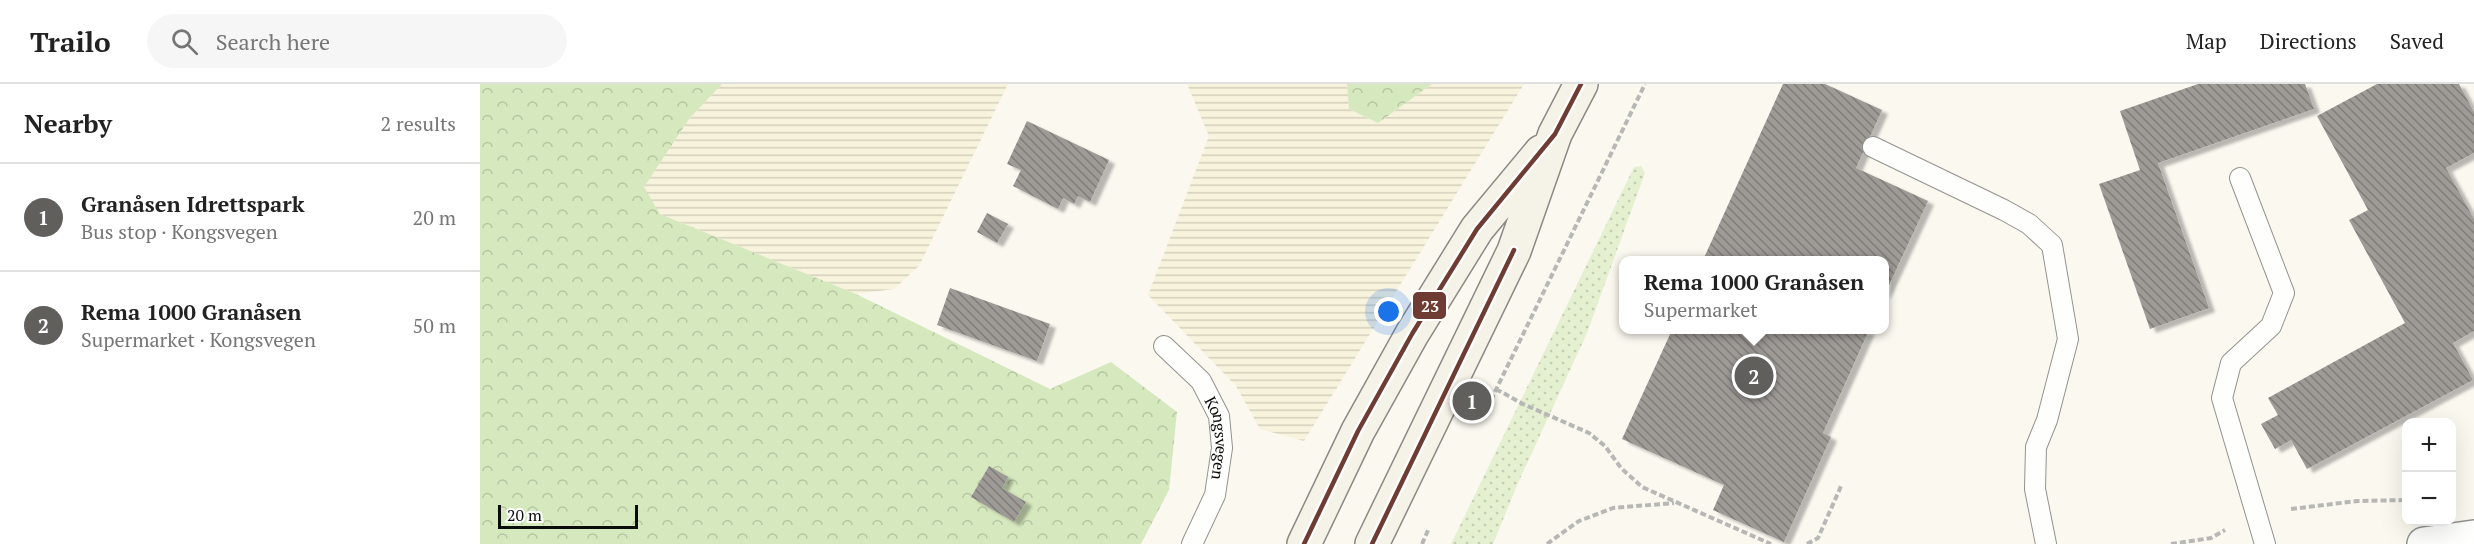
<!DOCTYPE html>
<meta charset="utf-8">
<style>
:root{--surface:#fff;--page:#f6f6f6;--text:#222;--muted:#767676;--line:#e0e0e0;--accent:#605f5c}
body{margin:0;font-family:"PT Serif",serif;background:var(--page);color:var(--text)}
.controls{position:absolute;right:18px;bottom:18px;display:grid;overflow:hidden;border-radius:12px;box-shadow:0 6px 24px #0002}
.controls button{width:54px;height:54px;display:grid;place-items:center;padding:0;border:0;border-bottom:2px solid var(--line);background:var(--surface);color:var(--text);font:30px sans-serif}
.scale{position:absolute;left:18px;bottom:15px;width:140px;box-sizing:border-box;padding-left:6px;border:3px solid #0c0c0c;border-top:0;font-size:16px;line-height:21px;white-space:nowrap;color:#0c0c0c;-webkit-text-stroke:4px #fff;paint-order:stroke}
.you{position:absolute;left:909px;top:228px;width:21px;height:21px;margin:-15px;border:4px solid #fff;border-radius:50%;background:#1a73e8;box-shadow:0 0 0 9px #1a73e833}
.badge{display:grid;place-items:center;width:39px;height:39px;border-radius:50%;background:var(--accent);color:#fff;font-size:20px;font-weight:700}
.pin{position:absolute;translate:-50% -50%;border:3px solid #fff;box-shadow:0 2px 6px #0006}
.popup{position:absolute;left:1139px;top:172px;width:270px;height:78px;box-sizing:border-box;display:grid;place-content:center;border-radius:12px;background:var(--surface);filter:drop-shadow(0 2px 4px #0005);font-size:20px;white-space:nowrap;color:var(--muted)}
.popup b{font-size:22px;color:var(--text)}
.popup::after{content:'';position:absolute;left:50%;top:100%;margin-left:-12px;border:12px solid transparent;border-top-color:var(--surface)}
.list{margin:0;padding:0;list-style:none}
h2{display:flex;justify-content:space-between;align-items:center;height:78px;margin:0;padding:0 24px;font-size:26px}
h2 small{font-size:20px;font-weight:400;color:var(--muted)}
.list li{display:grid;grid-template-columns:39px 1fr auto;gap:18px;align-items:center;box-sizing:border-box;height:108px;padding:0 24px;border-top:2px solid var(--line)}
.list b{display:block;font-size:22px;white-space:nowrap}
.list p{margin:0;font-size:20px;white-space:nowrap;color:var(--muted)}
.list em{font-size:20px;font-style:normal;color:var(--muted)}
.icon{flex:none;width:33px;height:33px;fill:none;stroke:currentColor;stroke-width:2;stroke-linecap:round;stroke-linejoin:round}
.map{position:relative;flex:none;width:1994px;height:460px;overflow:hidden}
header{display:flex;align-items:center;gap:36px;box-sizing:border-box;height:84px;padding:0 30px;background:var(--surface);border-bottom:2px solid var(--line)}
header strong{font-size:28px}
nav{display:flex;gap:33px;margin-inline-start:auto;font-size:21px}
.search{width:420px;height:54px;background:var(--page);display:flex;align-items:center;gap:15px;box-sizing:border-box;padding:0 21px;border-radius:33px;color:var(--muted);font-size:22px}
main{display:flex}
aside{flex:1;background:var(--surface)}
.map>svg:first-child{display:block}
.farmland{fill:url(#farmland-rules)}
.grass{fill:url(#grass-dots)}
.forest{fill:url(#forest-crowns)}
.building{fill:url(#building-back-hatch);filter:url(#shadow)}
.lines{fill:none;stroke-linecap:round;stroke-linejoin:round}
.service-casing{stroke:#94928f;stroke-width:22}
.tertiary-casing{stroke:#94928f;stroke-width:36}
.secondary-casing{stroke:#8a8985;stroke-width:36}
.path{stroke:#b7b7b5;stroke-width:4;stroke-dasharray:6 3;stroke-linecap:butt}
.service{stroke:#fefefd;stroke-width:20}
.tertiary{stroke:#fefefd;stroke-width:33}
.secondary{stroke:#f5f3e8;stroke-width:33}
.bus-1-casing{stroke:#fff;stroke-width:9}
.bus-1{stroke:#6e3c32;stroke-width:4.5}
.labels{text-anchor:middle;stroke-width:6;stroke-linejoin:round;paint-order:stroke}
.street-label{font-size:16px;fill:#0c0c0c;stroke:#fff}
.line-badge{stroke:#fff;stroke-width:2}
.badge-label{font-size:16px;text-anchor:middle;font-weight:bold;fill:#fff}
</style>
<header>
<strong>Trailo</strong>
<div class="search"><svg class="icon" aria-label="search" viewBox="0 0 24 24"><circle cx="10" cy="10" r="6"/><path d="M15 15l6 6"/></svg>Search here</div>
<nav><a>Map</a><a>Directions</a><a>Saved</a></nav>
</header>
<main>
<aside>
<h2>Nearby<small>2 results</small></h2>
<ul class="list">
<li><span class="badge">1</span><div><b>Granåsen Idrettspark</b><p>Bus stop · Kongsvegen</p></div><em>20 m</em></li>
<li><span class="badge">2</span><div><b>Rema 1000 Granåsen</b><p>Supermarket · Kongsvegen</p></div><em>50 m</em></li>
</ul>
</aside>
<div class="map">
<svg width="1994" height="460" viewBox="0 0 1994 460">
<defs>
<pattern id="farmland-rules" width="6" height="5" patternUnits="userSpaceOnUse" patternTransform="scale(1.5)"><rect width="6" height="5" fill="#f8f3dc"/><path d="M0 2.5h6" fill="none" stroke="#d3cfbc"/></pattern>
<pattern id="grass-dots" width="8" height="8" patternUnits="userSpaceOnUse" patternTransform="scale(1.5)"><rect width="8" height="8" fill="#e5f0d0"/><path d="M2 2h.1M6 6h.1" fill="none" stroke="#c3cdb1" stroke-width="1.8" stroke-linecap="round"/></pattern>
<pattern id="forest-crowns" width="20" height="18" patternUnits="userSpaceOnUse" patternTransform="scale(1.5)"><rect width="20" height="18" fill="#d6e8be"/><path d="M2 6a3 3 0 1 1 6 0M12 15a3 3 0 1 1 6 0" fill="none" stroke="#b6c6a2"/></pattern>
<pattern id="building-back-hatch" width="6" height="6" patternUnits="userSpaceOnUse" patternTransform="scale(1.5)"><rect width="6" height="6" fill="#9e9a96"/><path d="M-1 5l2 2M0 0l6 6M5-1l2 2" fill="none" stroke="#7f7c79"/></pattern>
<filter id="shadow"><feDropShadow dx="6" dy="4" stdDeviation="1.5" flood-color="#0004"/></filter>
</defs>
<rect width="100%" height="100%" fill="#fbf8f0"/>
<!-- farmland -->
<path class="farmland" d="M 242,0 L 528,0 L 439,182 L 414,205 L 376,210 L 180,130 L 163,103 L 209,35 Z
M 707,0 L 867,0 L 869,25 L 898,39 L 952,0 L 1044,0 L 824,357 L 780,345 L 756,302 L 668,211 L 729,52 Z"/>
<!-- grass -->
<path class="grass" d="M 1161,82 L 1165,89 L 1107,249 L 1038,399 L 1013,460 L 971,460 L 1154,83 Z"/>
<!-- forest -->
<path class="forest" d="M 0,0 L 242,0 L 209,35 L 164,103 L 180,130 L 376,210 L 570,305 L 631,278 L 697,328 L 689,406 L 661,460 L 0,460 Z
M 867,0 L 952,0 L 898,39 L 869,25 Z"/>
<!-- building -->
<path class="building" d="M 1303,0 L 1345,0 L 1402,26 L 1376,84 L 1448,117 L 1404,212 L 1404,176 L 1223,176 Z
M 1718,0 L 1825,0 L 1834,25 L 1678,79 L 1729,224 L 1670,245 L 1619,100 L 1660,86 L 1640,27 Z
M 1897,0 L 1979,0 L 1994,28 L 1994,69 L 1966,84 L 1994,135 L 1994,247 L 1973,259 L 1993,296 L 1827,385 L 1811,356 L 1795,365 L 1781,340 L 1798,331 L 1788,314 L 1925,239 L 1869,136 L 1888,126 L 1837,32 Z
M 547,37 L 629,76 L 610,118 L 598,112 L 594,120 L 583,114 L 578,125 L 533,102 L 541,86 L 527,80 Z
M 507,129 L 528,140 L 517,159 L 497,148 Z
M 470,204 L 570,240 L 557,277 L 457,241 Z
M 1192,246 L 1389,246 L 1343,349 L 1351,353 L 1304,458 L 1233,426 L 1244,401 L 1142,355 Z
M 509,382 L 528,393 L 522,404 L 546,418 L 534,438 L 491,413 Z"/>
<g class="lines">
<!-- service casing -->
<g class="service-casing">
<g id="service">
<path d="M 1393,63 L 1524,126 L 1549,140 L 1572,161 L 1588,255 L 1567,336 L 1556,363 L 1555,405 L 1566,460"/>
<path d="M 1760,94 L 1804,209 L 1791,242 L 1751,279 L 1742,314 L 1785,460"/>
<path id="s1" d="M 684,262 L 721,297 L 739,332 L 742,364 L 735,411 L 712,460"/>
</g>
</g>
<!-- tertiary casing -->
<g class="tertiary-casing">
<path id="tertiary" d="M 1944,460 L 1994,453"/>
</g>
<!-- secondary casing -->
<g class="secondary-casing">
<path id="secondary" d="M 824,460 L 878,347 L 932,250 L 997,145 L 1061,68
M 892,460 L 1034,167 L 1075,50 L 1101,0"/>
</g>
<!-- path -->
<path class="path" d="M 1016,305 L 1043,320 L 1109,349 L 1125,362 L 1141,384 L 1162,403 L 1291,460
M 1011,316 L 1165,0
M 1811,425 L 1877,417 L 1926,416
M 942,460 L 949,444
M 1067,460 L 1099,437 L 1133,424 L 1194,419
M 1327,460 L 1338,454 L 1362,400
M 1691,460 L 1731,454 L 1745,446"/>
<!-- service -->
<use href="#service" class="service"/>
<!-- tertiary -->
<use href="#tertiary" class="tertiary"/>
<!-- secondary -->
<use href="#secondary" class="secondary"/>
<!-- bus-1 casing -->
<g class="bus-1-casing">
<path id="bus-1" d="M 824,460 L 878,347 L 932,250 L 997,145 L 1075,50 L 1101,0
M 892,460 L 1034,166"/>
</g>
<!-- bus-1 -->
<use href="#bus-1" class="bus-1"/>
</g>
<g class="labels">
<!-- street labels -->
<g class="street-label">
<text dy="6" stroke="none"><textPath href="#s1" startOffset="112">Kongsvegen</textPath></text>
</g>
</g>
<rect class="line-badge" x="932" y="207" width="35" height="29" rx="6" fill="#6e3c32"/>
<g class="badge-label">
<text x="950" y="228">23</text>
</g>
</svg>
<div class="controls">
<button>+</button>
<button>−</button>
</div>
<div class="scale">20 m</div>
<div class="you"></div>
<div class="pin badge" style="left:992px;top:317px">1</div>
<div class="pin badge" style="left:1274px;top:292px">2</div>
<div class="popup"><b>Rema 1000 Granåsen</b>Supermarket</div>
</div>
</main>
